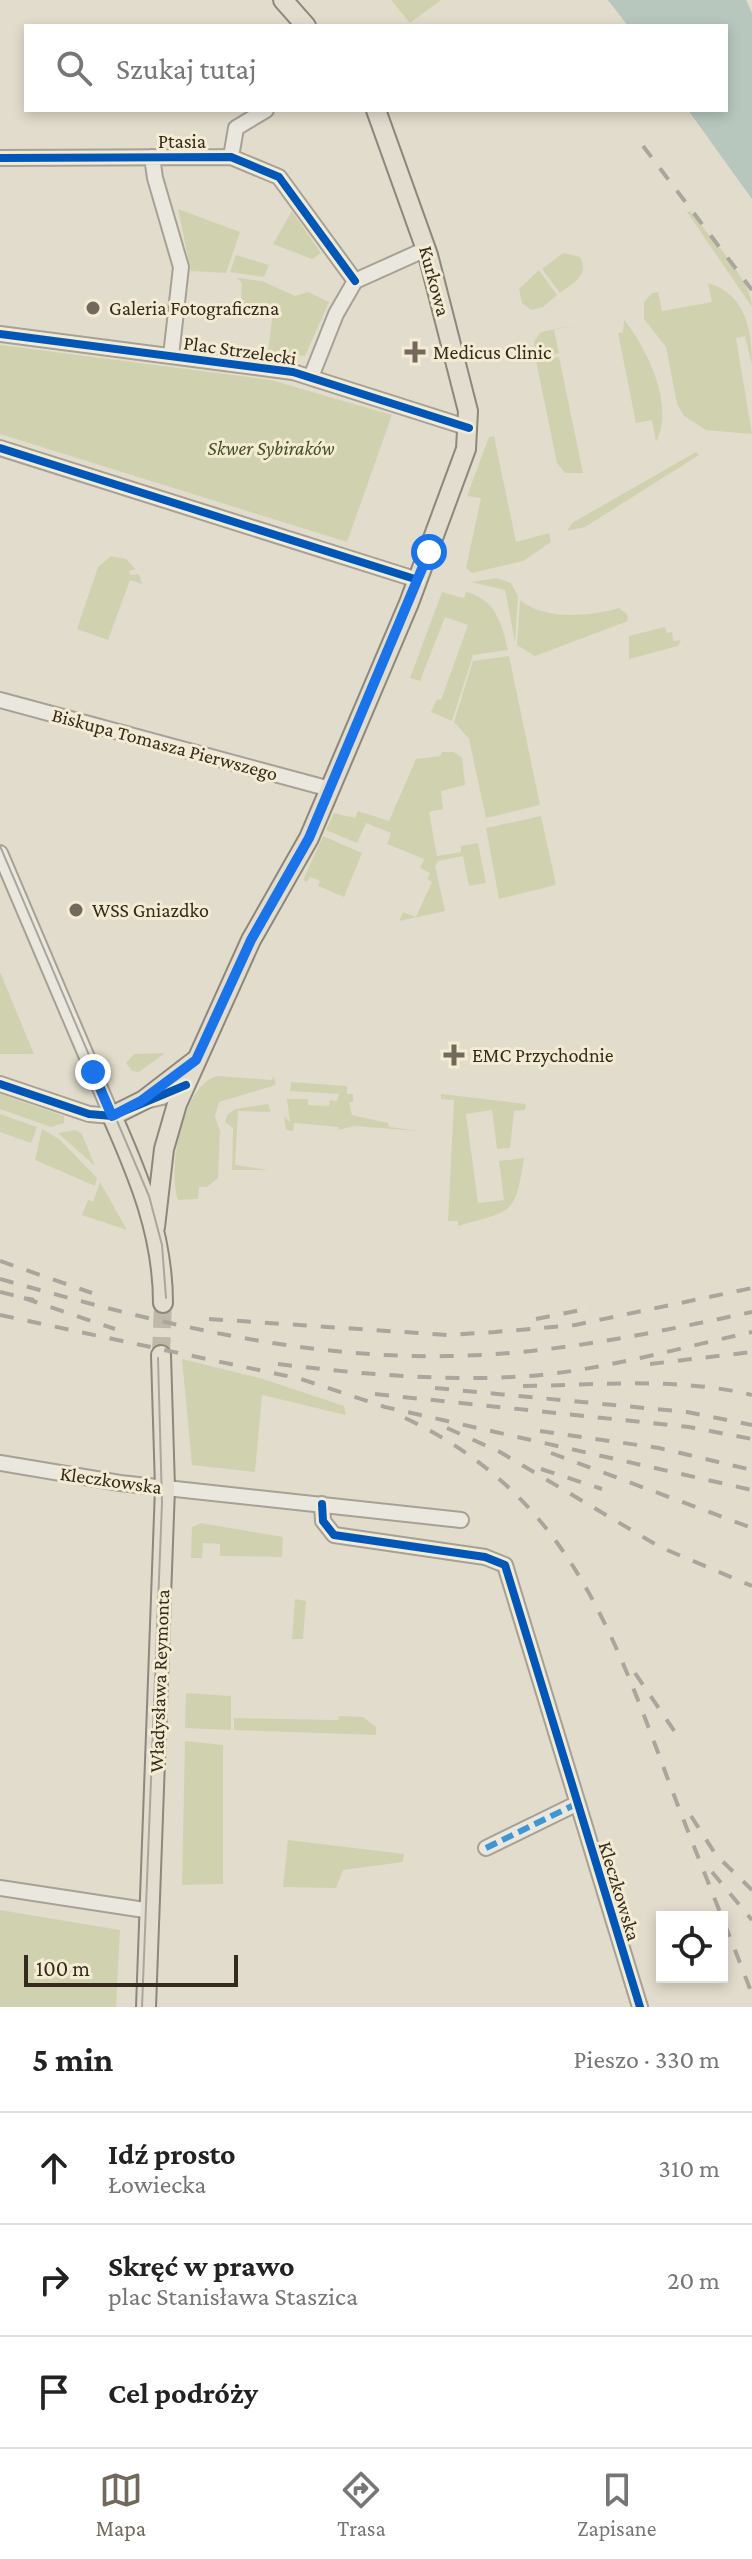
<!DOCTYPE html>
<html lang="pl">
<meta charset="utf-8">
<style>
:root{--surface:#fff;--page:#f6f6f6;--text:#222;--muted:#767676;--line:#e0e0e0;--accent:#72685b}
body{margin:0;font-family:"Crimson Pro",serif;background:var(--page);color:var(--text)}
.controls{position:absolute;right:24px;bottom:24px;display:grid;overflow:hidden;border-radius:0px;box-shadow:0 4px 12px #0003}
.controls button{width:72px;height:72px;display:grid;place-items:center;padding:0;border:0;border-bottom:2px solid var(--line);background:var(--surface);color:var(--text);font:40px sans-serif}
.scale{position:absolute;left:24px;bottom:20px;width:214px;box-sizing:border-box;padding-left:8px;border:4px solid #352a1e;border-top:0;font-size:22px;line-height:28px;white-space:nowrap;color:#352a1e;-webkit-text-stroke:6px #f3ebd2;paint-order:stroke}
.stop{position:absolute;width:24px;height:24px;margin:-18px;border:6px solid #1a73e8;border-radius:50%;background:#fff}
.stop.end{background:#1a73e8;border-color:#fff;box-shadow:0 2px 8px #0008}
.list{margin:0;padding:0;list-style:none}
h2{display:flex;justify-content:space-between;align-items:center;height:104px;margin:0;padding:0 32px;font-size:34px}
h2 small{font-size:26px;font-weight:400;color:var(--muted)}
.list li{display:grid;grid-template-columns:52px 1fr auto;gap:24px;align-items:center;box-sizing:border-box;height:112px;padding:0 32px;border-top:2px solid var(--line)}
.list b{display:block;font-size:30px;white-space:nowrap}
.list p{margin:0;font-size:26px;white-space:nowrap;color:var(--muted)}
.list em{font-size:26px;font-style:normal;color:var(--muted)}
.icon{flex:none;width:44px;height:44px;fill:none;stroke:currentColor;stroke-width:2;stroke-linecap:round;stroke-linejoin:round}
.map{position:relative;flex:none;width:752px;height:2007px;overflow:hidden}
.search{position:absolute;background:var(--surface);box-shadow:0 4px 12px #0003;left:24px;right:24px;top:24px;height:88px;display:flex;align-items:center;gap:20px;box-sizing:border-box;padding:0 28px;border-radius:0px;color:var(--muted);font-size:30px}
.sheet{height:440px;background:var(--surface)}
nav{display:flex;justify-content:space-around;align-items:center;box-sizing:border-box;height:112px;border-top:2px solid var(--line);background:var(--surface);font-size:22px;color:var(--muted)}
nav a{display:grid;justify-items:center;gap:4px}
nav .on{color:var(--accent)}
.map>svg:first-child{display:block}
.green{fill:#d0d2af}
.water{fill:#b7c7be}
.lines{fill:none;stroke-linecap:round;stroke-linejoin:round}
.major-tunnel{stroke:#bfb8a9;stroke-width:18;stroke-dasharray:18 9;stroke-linecap:butt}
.minor-casing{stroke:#a7a195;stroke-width:18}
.major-casing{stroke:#8d877c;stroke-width:22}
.minor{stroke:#eae7de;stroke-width:14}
.major{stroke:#e2ddcf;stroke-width:18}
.tram{stroke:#aaa69d;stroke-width:2}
.rail{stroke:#aaa69d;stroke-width:4;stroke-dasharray:14 14;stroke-linecap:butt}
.quiet{stroke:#3e96d5;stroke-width:6;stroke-dasharray:12 6;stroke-linecap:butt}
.cycleway-casing{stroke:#f3ebd2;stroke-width:13}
.cycleway{stroke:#0057b8;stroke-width:8}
.route{stroke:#1a73e8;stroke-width:10}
.poi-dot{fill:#72685b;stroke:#f3ebd2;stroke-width:3}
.labels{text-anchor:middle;stroke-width:6;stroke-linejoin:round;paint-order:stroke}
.street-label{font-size:20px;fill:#352a1e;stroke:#f3ebd2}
.poi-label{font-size:20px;fill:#352a1e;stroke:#f3ebd2;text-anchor:start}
.park-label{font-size:20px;font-style:italic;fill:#445026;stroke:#f3ebd2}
</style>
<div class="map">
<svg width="752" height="2007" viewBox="0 0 752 2007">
<rect width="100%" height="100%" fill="#e2dccc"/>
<!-- green -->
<path class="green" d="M 391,0 L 441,0 L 410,23 Z
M 178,209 L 240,232 L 226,273 L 191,271 Z
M 292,211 L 321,253 L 312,259 L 273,244 Z
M 690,211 C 707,234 752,280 752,307 L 687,212 Z
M 563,253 L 580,257 C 590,275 573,283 560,293 L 542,269 Z
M 236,255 L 269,265 L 264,277 L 230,272 Z
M 539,270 L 557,295 L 543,307 L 531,310 L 522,303 L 519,289 Z
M 237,278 L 262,281 L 295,296 L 308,292 L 329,302 L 305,356 L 268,351 L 273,313 L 241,304 L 242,283 Z
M 708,283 C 746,294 752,330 752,365 L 745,336 L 736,338 L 752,434 L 706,430 L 684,416 L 677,404 L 666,347 L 644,319 L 644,302 L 652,293 L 658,292 L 662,311 L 712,302 Z
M 624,320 C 648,349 675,407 656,442 L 652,420 L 636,423 L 618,333 L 623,332 Z
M 580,324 L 554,330 L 559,353 L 536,358 L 534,341 L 541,332 Z
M 0,345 L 271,380 L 392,415 L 347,542 L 0,434 Z
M 559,357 L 583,473 L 565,473 L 557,463 L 536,361 Z
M 494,436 L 516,542 L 549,533 L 551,542 L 523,561 L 472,573 L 466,568 L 481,498 L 467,496 L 489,437 Z
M 696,452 L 699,455 L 585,527 L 567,531 L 572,523 Z
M 111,556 L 126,559 L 136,569 L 129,571 L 130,575 L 139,574 L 142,584 L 130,580 L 108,640 L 77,629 L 98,567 Z
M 497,578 L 511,583 L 518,596 L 515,642 L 505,590 L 471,582 Z
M 442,592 L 464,598 L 466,592 C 495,598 502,624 508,650 L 473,655 L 452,721 L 431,712 L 437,699 L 441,700 L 468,625 L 445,617 L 420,681 L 410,678 Z
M 520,600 C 545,621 591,616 619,608 L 627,614 L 628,621 L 535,656 L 517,645 Z
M 665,627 L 667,633 L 672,632 L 673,641 L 681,640 L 678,646 L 629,659 L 629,636 Z
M 509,656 L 540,805 L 486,818 L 469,739 L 454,722 L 473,661 Z
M 442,752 L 454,752 L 462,758 L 465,785 L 441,791 L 443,809 L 429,812 L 437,856 L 461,852 L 461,846 L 478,843 L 486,883 L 469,886 L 463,856 L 438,861 L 435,866 L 445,911 L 399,921 L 403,912 L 416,917 L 432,882 L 427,879 L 430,873 L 420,868 L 424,859 L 387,844 L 391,833 L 366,823 L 357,843 L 326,830 L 334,813 L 355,818 L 358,811 L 389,821 L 416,759 L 440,756 Z
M 541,816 L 556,885 L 499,899 L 486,828 Z
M 323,836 L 362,853 L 344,897 L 318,886 L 320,881 L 310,877 L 307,882 L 303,880 Z
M 0,972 L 34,1054 L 0,1054 Z
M 165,1053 L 139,1072 L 132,1071 L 126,1063 L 134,1054 Z
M 217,1076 L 272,1080 L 274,1077 L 276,1085 L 219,1102 L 215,1117 L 220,1131 L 218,1178 L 207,1187 L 199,1187 L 198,1199 L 178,1200 C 167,1170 182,1085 217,1076 Z
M 291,1082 L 347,1086 L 347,1094 L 353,1094 L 353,1102 L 349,1102 L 352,1115 L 388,1123 L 389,1127 L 419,1131 L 354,1126 L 339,1130 L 339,1127 L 294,1123 L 293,1131 L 286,1130 L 284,1116 L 290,1122 L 287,1099 L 308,1099 L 308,1105 L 329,1106 L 330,1100 L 337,1101 L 339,1094 L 290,1091 Z
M 0,1094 L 64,1116 L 64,1123 L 51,1127 L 0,1109 Z
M 441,1094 L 526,1104 L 525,1110 L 514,1111 L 510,1148 L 497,1149 L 492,1110 L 466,1114 L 478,1203 L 504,1200 L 499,1161 L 524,1158 C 515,1216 513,1210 458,1226 L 458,1221 L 448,1221 L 454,1100 L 441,1099 Z
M 268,1104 L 271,1112 L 238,1111 L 235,1165 L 269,1170 L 232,1170 L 233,1128 L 225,1122 L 227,1115 L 235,1109 Z
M 0,1114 L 37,1127 L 31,1143 L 0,1132 Z
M 42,1129 L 59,1139 L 97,1178 L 95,1186 L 35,1160 Z
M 75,1130 L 82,1134 L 95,1166 L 58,1133 Z
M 100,1182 L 127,1230 L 82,1215 L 88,1200 L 93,1202 Z
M 182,1359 L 263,1379 L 344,1406 L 346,1415 L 262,1395 L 255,1472 L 192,1465 Z
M 201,1523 L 283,1537 L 282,1557 L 220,1556 L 220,1544 L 203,1543 L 202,1558 L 191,1558 L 192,1527 Z
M 295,1599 L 306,1601 L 303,1639 L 292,1639 Z
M 186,1693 L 231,1696 L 231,1730 L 185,1728 Z
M 339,1716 L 363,1717 L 376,1727 L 376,1735 L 234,1730 L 234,1718 L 338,1720 Z
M 185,1741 L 223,1745 L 223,1884 L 182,1885 Z
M 288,1840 L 404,1854 L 403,1862 L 343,1870 L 336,1888 L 283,1887 Z
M 0,1910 L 120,1930 L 116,2007 L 0,2007 Z"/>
<!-- water -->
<path class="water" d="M 608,0 L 746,0 L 752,13 L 752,199 L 688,110 L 726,110 L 726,26 L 628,26 Z"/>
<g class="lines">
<!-- major-tunnel -->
<path class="major-tunnel" d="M 161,1355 L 163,1303"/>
<!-- minor casing -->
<g class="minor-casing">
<path id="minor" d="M 152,157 L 155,178 L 181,267 L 171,356
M 231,157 L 236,128 L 266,110
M 0,158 L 231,157 L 279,177 L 355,281
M 0,334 L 293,372 L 469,428
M 311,377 L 336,314 L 355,281 L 426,249
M 0,448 L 418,580
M 0,700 L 330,789
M 0,853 L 112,1116 L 89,1114 L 0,1084
M 145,1101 L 162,1097 L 186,1085
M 0,1463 L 120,1483 L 461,1520
M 322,1504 L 323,1521 L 334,1535 L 485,1557 L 505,1565 L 640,2007
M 486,1848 L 576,1804
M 0,1888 L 151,1911"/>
</g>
<!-- major casing -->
<g class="major-casing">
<path id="major" d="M 283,0 L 306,26
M 155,1227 L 164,1149 L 177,1104 L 251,940 L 309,838 L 409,603 L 466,449 L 468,411 L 428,255 L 376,110
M 163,1303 C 163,1235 139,1177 112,1116 L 144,1100 L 196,1060
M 146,2007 L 165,1488 L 161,1355"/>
</g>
<!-- minor -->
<use href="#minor" class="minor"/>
<!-- major -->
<use href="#major" class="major"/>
<!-- tram -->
<path class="tram" d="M 0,846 L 149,1196 L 162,1245 L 166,1298
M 142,2007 L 162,1503 L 158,1358"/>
<!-- rail -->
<path class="rail" d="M 643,146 L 752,290
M 0,1261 L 92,1293
M 0,1279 C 146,1320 300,1360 453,1356 C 554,1354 653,1333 752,1312
M 0,1292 L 34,1300
M 24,1298 L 115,1329
M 0,1315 L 301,1379 L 385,1407 L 752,1490
M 209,1319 L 448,1335 L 495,1332 L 575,1325 L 752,1288
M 536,1319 L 591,1308
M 278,1364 C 361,1374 445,1382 529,1376 C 604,1370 679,1348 752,1332
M 650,1364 L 752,1352
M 523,1386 C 600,1385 677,1377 752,1395
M 435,1388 L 687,1412 L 752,1425
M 375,1394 L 689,1427 L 752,1439
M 405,1418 C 569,1495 613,1633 672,1790 C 698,1858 726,1926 752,1994
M 447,1428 L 500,1452 L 660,1547 L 752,1586
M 540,1431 L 659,1448 L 752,1470
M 551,1453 L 752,1528
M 541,1469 L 602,1489
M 635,1673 L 679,1738
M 691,1816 L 716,1855 L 752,1890
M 712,1872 L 752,1920"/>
<!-- quiet -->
<path class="quiet" d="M 486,1848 L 576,1804"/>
<!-- cycleway casing -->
<g class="cycleway-casing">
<path id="cycleway" d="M 0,158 L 231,157 L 279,177 L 355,281
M 0,334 L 293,372 L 469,428
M 0,448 L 418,580
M 0,1084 L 89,1114 L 112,1116 L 186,1085
M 322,1504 L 323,1521 L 334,1535 L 485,1557 L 505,1565 L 640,2007"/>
</g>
<!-- cycleway -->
<use href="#cycleway" class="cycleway"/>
</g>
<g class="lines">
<!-- route -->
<path class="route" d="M 93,1072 L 112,1116 L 141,1101 L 196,1060 L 251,940 L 309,838 L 429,552"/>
</g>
<!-- markers -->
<g class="poi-dot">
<circle cx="93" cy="308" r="8"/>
<path d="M411 340h8v8h8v8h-8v8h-8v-8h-8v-8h8z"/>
<circle cx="76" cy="910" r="8"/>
<path d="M450 1043h8v8h8v8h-8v8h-8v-8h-8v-8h8z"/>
</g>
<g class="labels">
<!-- street labels -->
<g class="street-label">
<text x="182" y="148">Ptasia</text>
<text transform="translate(435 281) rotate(75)" y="7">Kurkowa</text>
<text transform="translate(240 350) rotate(8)" y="7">Plac Strzelecki</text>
<text transform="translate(165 744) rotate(15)" y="7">Biskupa Tomasza Pierwszego</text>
<text transform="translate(111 1480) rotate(8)" y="7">Kleczkowska</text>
<text transform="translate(159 1681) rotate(-88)" y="7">Władysława Reymonta</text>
<text transform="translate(620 1891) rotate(73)" y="7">Kleczkowska</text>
</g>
<!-- poi labels -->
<g class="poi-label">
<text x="109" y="315">Galeria Fotograficzna</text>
<text x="433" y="359">Medicus Clinic</text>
<text x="92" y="917">WSS Gniazdko</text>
<text x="472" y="1062">EMC Przychodnie</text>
</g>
<!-- park labels -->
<g class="park-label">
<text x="271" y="455">Skwer Sybiraków</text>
</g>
</g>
</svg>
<div class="controls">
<button><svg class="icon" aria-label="locate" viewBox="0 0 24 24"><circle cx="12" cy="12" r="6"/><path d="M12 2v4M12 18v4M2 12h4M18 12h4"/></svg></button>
</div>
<div class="scale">100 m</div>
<div class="stop" style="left:429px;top:552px"></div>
<div class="stop end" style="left:93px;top:1072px"></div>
<div class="search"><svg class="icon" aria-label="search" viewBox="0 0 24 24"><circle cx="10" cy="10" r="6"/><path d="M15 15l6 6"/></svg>Szukaj tutaj</div>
</div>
<section class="sheet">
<h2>5 min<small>Pieszo · 330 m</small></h2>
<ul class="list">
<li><svg class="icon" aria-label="ahead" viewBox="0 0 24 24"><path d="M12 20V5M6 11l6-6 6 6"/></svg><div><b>Idź prosto</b><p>Łowiecka</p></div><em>310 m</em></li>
<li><svg class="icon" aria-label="right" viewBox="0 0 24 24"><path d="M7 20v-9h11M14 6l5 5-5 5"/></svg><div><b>Skręć w prawo</b><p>plac Stanisława Staszica</p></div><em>20 m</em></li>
<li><svg class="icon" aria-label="arrive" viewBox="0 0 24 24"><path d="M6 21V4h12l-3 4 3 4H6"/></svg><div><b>Cel podróży</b></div></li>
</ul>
</section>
<nav>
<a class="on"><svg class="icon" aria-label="map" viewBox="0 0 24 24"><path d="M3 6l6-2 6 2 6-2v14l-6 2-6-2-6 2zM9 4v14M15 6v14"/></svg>Mapa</a>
<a><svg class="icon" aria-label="directions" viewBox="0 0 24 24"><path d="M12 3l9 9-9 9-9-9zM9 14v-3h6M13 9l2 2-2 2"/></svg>Trasa</a>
<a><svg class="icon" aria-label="saved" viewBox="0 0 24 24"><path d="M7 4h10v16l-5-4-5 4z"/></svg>Zapisane</a>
</nav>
